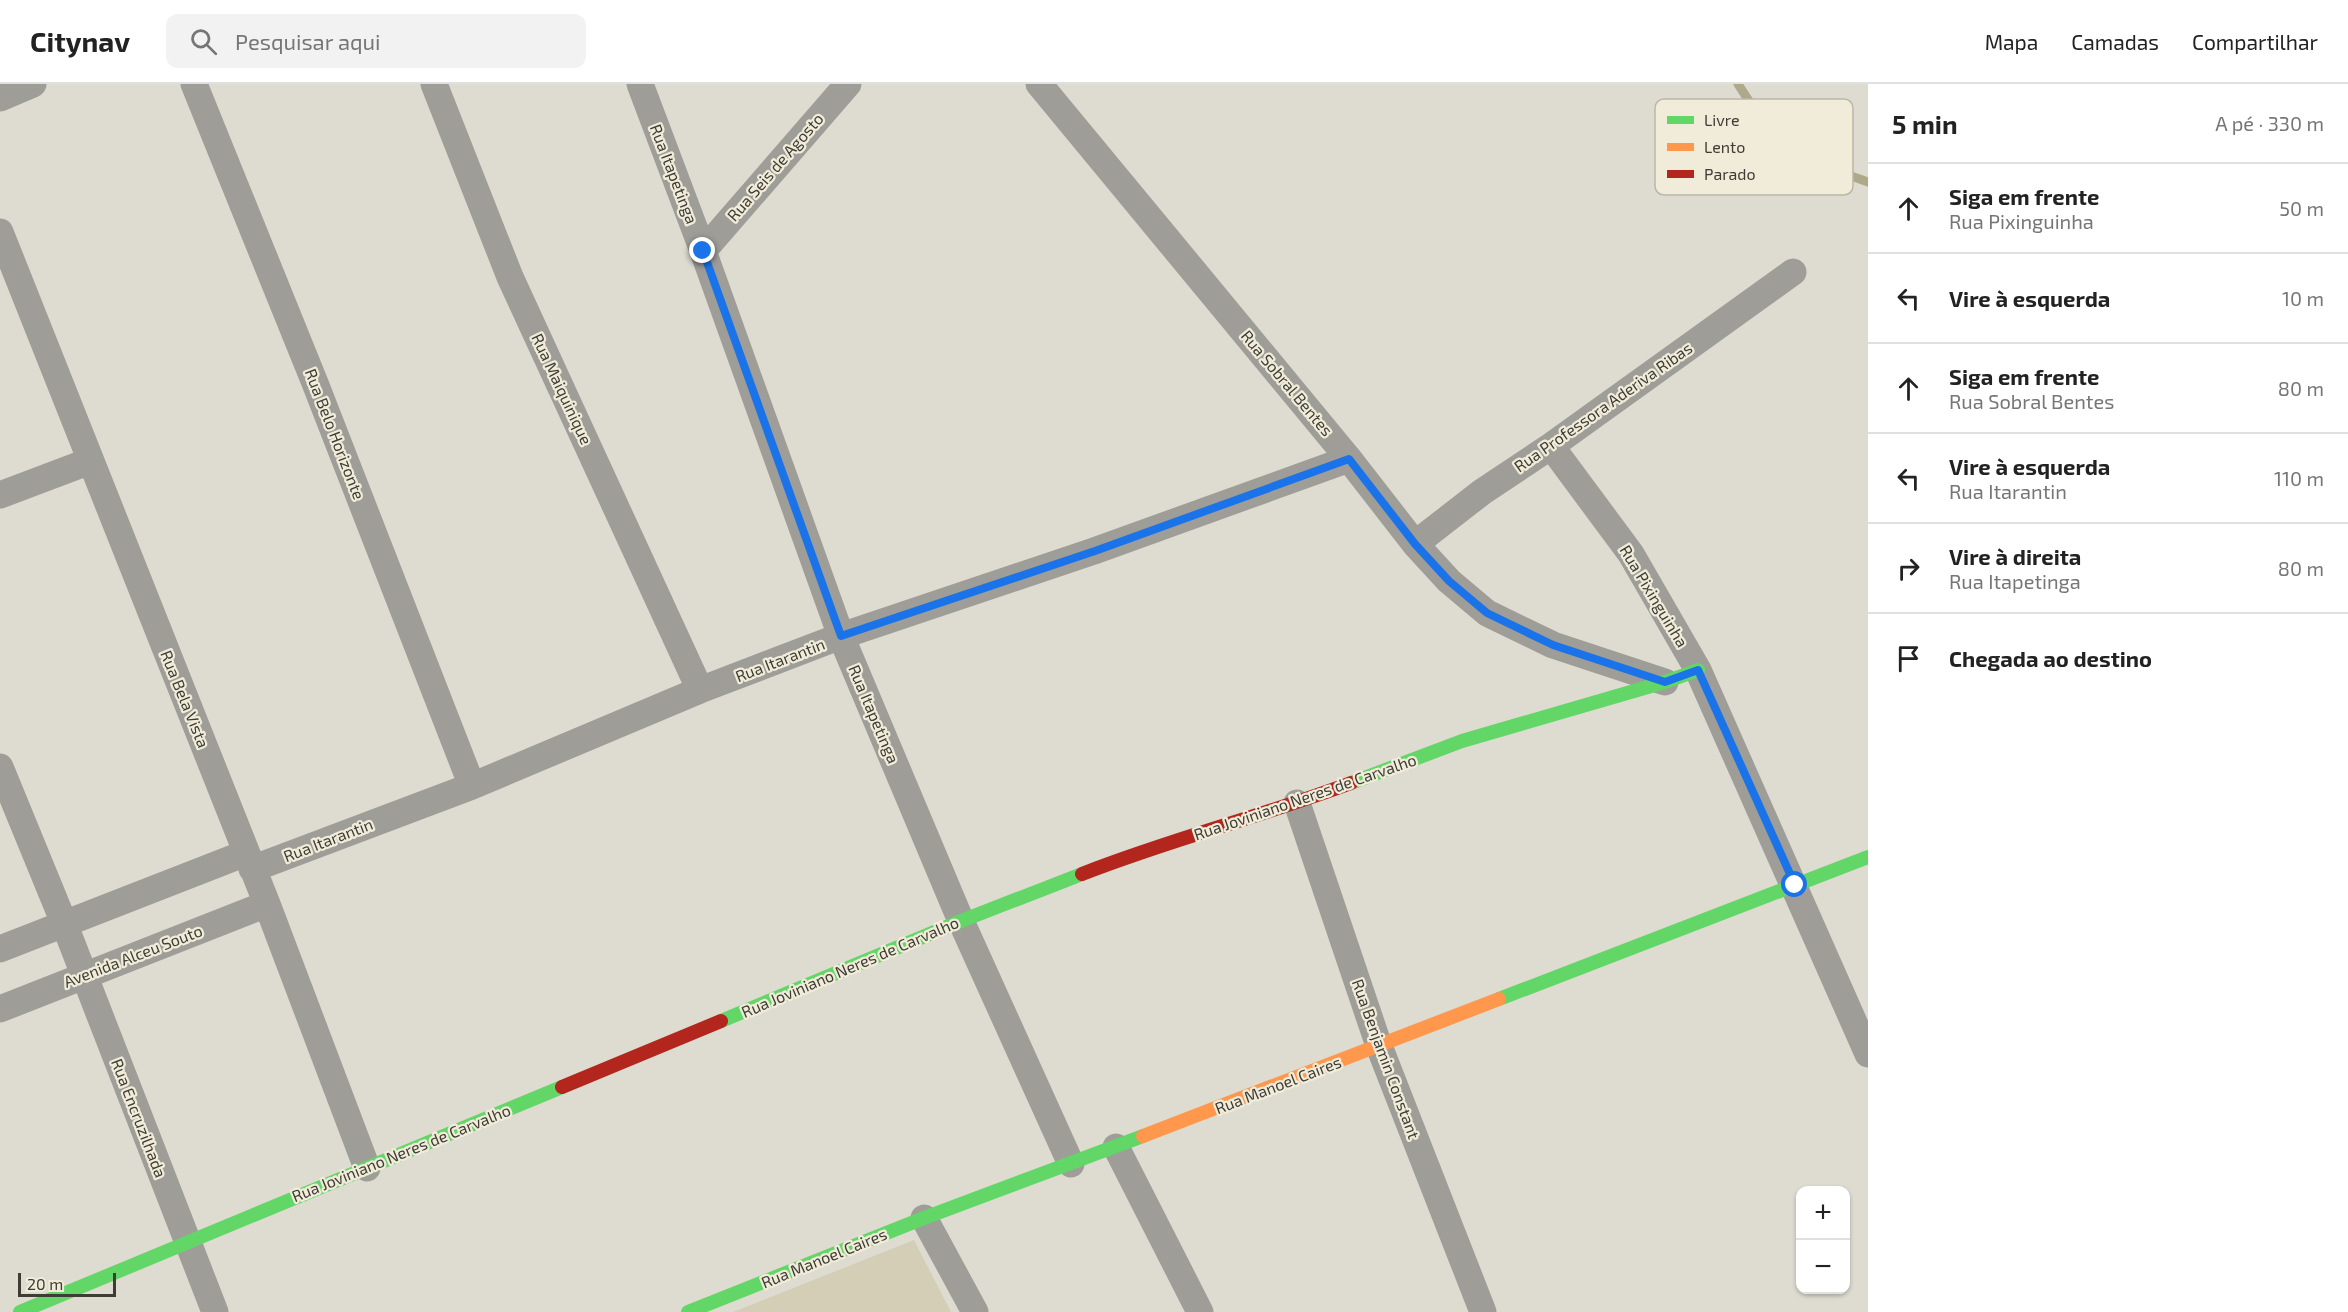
<!DOCTYPE html>
<html lang="pt">
<meta charset="utf-8">
<style>
:root{--surface:#fff;--page:#f2f2f2;--text:#222;--muted:#767676;--line:#e0e0e0}
body{margin:0;font-family:"Exo 2",sans-serif;background:var(--page);color:var(--text)}
.controls{position:absolute;right:18px;bottom:18px;display:grid;overflow:hidden;border-radius:12px;box-shadow:0 2px 4px #0004}
.controls button{width:54px;height:54px;display:grid;place-items:center;padding:0;border:0;border-bottom:2px solid var(--line);background:var(--surface);color:var(--text);font:30px sans-serif}
.scale{position:absolute;left:18px;bottom:15px;width:98px;box-sizing:border-box;padding-left:6px;border:3px solid #3e3c35;border-top:0;font-size:16px;line-height:21px;white-space:nowrap;color:#3e3c35;-webkit-text-stroke:4px #f0ecd9;paint-order:stroke}
.stop{position:absolute;width:18px;height:18px;margin:-14px;border:4px solid #1a73e8;border-radius:50%;background:#fff}
.stop.end{background:#1a73e8;border-color:#fff;box-shadow:0 2px 6px #0008}
.list{margin:0;padding:0;list-style:none}
h2{display:flex;justify-content:space-between;align-items:center;height:78px;margin:0;padding:0 24px;font-size:26px}
h2 small{font-size:20px;font-weight:400;color:var(--muted)}
.list li{display:grid;grid-template-columns:39px 1fr auto;gap:18px;align-items:center;box-sizing:border-box;height:90px;padding:0 24px;border-top:2px solid var(--line)}
.list b{display:block;font-size:22px;white-space:nowrap}
.list p{margin:0;font-size:20px;white-space:nowrap;color:var(--muted)}
.list em{font-size:20px;font-style:normal;color:var(--muted)}
.icon{flex:none;width:33px;height:33px;fill:none;stroke:currentColor;stroke-width:2;stroke-linecap:round;stroke-linejoin:round}
.map{position:relative;flex:none;width:1868px;height:1228px;overflow:hidden}
header{display:flex;align-items:center;gap:36px;box-sizing:border-box;height:84px;padding:0 30px;background:var(--surface);border-bottom:2px solid var(--line)}
header strong{font-size:28px}
nav{display:flex;gap:33px;margin-inline-start:auto;font-size:21px}
.search{width:420px;height:54px;background:var(--page);display:flex;align-items:center;gap:15px;box-sizing:border-box;padding:0 21px;border-radius:12px;color:var(--muted);font-size:22px}
main{display:flex}
aside{flex:1;background:var(--surface)}
.map>svg:first-child{display:block}
.pitch{fill:#d4ceb6}
.lines{fill:none;stroke-linecap:round;stroke-linejoin:round}
.stream{stroke:#afa98b;stroke-width:9}
.street{stroke:#9e9d98;stroke-width:27}
.fast{stroke:#63d668;stroke-width:14}
.slow{stroke:#ff974d;stroke-width:14}
.jam{stroke:#b3261e;stroke-width:14}
.route{stroke:#1a73e8;stroke-width:8}
.labels{text-anchor:middle;stroke-width:4.5;stroke-linejoin:round;paint-order:stroke}
.street-label{font-size:16px;fill:#3e3c35;stroke:#f0ecd9}
.key{fill:#f0ecd9;stroke:#bbb7a8;stroke-width:1.5}
.key-label{font-size:16px;fill:#3e3c35}
</style>
<header>
<strong>Citynav</strong>
<div class="search"><svg class="icon" aria-label="search" viewBox="0 0 24 24"><circle cx="10" cy="10" r="6"/><path d="M15 15l6 6"/></svg>Pesquisar aqui</div>
<nav><a>Mapa</a><a>Camadas</a><a>Compartilhar</a></nav>
</header>
<main>
<div class="map">
<svg width="1868" height="1228" viewBox="0 0 1868 1228">
<rect width="100%" height="100%" fill="#dedcd1"/>
<!-- pitch -->
<path class="pitch" d="M 914,1156 L 951,1228 L 733,1228 Z"/>
<g class="lines">
<!-- stream -->
<path class="stream" d="M 1738,0 L 1749,17 L 1809,77 L 1868,98"/>
<!-- street -->
<path class="street" d="M 194,0 L 315,299 L 472,702
M 434,0 L 510,193 L 700,606
M 640,0 L 703,167 L 841,552 L 961,837 L 1071,1080
M 1039,0 L 1349,375 L 1415,460 L 1449,497 L 1487,529 L 1553,561 L 1665,598
M 0,14 L 33,0
M 0,148 L 267,820 L 367,1084
M 703,167 L 848,0
M 1551,362 L 1631,470 L 1698,586 L 1868,970
M 0,411 L 90,377
M 1415,460 L 1482,408 L 1551,362 L 1793,188
M 0,683 L 64,839 L 215,1228
M 1297,719 L 1379,962 L 1483,1228
M 252,785 L 472,702 L 700,606 L 841,552 L 1094,467 L 1349,375
M 0,865 L 246,769
M 0,925 L 267,820
M 1116,1063 L 1200,1228
M 924,1134 L 975,1228"/>
<!-- fast -->
<path class="fast" d="M 1351,699 L 1462,657 L 1665,598 L 1698,586
M 1499,915 L 1868,773
M 721,937 L 961,837 L 1082,790
M 20,1228 L 562,1003
M 688,1228 L 924,1134 L 1143,1052"/>
<!-- slow -->
<path class="slow" d="M 1143,1052 L 1499,915"/>
<!-- jam -->
<path class="jam" d="M 1082,790 C 1171,755 1263,732 1351,699
M 562,1003 L 721,937"/>
</g>
<g class="lines">
<!-- route -->
<path class="route" d="M 703,167 L 841,552 L 1095,467 L 1349,375 L 1415,460 L 1449,497 L 1487,529 L 1553,561 L 1665,598 L 1698,586 L 1795,801"/>
</g>
<g class="labels">
<!-- street labels -->
<g class="street-label">
<text transform="translate(775 83) rotate(-49)" y="6">Rua Seis de Agosto</text>
<text transform="translate(674 90) rotate(69)" y="6">Rua Itapetinga</text>
<text transform="translate(1287 299) rotate(50)" y="6">Rua Sobral Bentes</text>
<text transform="translate(562 305) rotate(65)" y="6">Rua Maiquinique</text>
<text transform="translate(1603 323) rotate(-35)" y="6">Rua Professora Aderiva Ribas</text>
<text transform="translate(335 350) rotate(69)" y="6">Rua Belo Horizonte</text>
<text transform="translate(1654 512) rotate(59)" y="6">Rua Pixinguinha</text>
<text transform="translate(780 576) rotate(-21)" y="6">Rua Itarantin</text>
<text transform="translate(185 615) rotate(68)" y="6">Rua Bela Vista</text>
<text transform="translate(874 630) rotate(67)" y="6">Rua Itapetinga</text>
<text transform="translate(1305 713) rotate(-19)" y="6">Rua Joviniano Neres de Carvalho</text>
<text transform="translate(328 756) rotate(-21)" y="6">Rua Itarantin</text>
<text transform="translate(133 872) rotate(-21)" y="6">Avenida Alceu Souto</text>
<text transform="translate(850 883) rotate(-23)" y="6">Rua Joviniano Neres de Carvalho</text>
<text transform="translate(1386 975) rotate(70)" y="6">Rua Benjamin Constant</text>
<text transform="translate(1278 1001) rotate(-21)" y="6">Rua Manoel Caires</text>
<text transform="translate(139 1034) rotate(69)" y="6">Rua Encruzilhada</text>
<text transform="translate(401 1069) rotate(-22)" y="6">Rua Joviniano Neres de Carvalho</text>
<text transform="translate(824 1174) rotate(-22)" y="6">Rua Manoel Caires</text>
</g>
</g>
<!-- legend -->
<rect x="1655" y="15" width="198" height="96" rx="9" class="key"/>
<rect x="1667" y="32" width="27" height="8" fill="#63d668"/>
<rect x="1667" y="59" width="27" height="8" fill="#ff974d"/>
<rect x="1667" y="86" width="27" height="8" fill="#b3261e"/>
<g class="key-label">
<text x="1704" y="42">Livre</text>
<text x="1704" y="69">Lento</text>
<text x="1704" y="96">Parado</text>
</g>
</svg>
<div class="controls">
<button>+</button>
<button>−</button>
</div>
<div class="scale">20 m</div>
<div class="stop" style="left:1795px;top:801px"></div>
<div class="stop end" style="left:703px;top:167px"></div>
</div>
<aside>
<h2>5 min<small>A pé · 330 m</small></h2>
<ul class="list">
<li><svg class="icon" aria-label="ahead" viewBox="0 0 24 24"><path d="M12 20V5M6 11l6-6 6 6"/></svg><div><b>Siga em frente</b><p>Rua Pixinguinha</p></div><em>50 m</em></li>
<li><svg class="icon" aria-label="left" viewBox="0 0 24 24"><path d="M17 20v-9H6M10 6l-5 5 5 5"/></svg><div><b>Vire à esquerda</b></div><em>10 m</em></li>
<li><svg class="icon" aria-label="ahead" viewBox="0 0 24 24"><path d="M12 20V5M6 11l6-6 6 6"/></svg><div><b>Siga em frente</b><p>Rua Sobral Bentes</p></div><em>80 m</em></li>
<li><svg class="icon" aria-label="left" viewBox="0 0 24 24"><path d="M17 20v-9H6M10 6l-5 5 5 5"/></svg><div><b>Vire à esquerda</b><p>Rua Itarantin</p></div><em>110 m</em></li>
<li><svg class="icon" aria-label="right" viewBox="0 0 24 24"><path d="M7 20v-9h11M14 6l5 5-5 5"/></svg><div><b>Vire à direita</b><p>Rua Itapetinga</p></div><em>80 m</em></li>
<li><svg class="icon" aria-label="arrive" viewBox="0 0 24 24"><path d="M6 21V4h12l-3 4 3 4H6"/></svg><div><b>Chegada ao destino</b></div></li>
</ul>
</aside>
</main>
